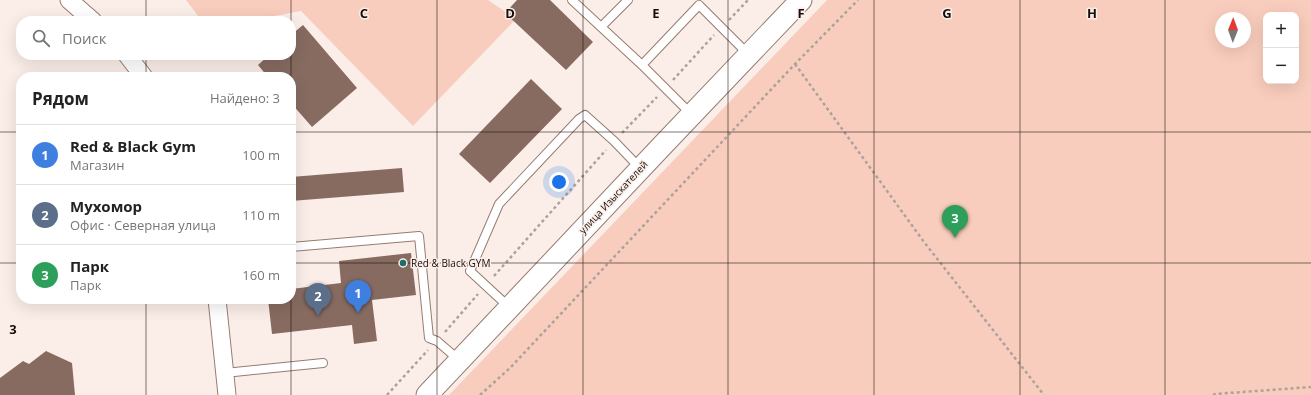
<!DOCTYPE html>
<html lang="ru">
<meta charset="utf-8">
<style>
:root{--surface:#fff;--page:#f6f6f6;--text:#222;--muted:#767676;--line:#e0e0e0;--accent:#206c69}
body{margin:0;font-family:"Open Sans",sans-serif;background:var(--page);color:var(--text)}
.controls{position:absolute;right:12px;top:12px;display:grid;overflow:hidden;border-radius:8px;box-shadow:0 4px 16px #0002}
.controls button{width:36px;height:36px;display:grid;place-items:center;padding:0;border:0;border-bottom:1px solid var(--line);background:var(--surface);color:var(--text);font:20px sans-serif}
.compass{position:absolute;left:1215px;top:12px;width:36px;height:36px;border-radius:50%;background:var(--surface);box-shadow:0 4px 16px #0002;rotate:1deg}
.you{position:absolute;left:559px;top:182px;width:14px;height:14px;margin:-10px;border:3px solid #fff;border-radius:50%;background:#1a73e8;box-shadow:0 0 0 6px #1a73e833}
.badge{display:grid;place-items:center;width:26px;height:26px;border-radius:50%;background:var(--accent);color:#fff;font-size:13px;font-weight:700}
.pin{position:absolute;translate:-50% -33px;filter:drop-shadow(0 1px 2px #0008)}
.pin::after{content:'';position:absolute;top:21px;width:14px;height:12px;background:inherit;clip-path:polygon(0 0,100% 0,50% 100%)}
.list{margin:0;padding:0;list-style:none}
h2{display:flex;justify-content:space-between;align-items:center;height:52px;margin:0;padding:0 16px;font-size:17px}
h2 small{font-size:13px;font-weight:400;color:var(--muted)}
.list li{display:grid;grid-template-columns:26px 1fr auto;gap:12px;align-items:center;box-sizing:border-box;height:60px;padding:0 16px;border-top:1px solid var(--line)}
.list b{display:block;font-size:15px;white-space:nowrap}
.list p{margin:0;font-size:13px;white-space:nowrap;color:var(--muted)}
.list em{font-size:13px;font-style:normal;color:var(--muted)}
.icon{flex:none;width:22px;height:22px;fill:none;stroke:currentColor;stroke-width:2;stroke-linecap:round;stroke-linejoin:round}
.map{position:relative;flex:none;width:1311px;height:395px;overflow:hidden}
.search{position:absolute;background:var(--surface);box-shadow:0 4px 16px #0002;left:16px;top:16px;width:280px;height:44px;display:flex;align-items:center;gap:10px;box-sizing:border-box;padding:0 14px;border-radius:16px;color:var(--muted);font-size:15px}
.panel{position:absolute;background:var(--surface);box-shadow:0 4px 16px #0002;left:16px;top:72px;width:280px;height:232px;border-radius:16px}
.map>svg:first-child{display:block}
.green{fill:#f9cdbd;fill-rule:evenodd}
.building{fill:#876b61}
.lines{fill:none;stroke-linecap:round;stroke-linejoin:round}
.service-casing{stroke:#977b70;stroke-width:10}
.minor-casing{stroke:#977b70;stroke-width:19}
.tertiary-casing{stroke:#977b70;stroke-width:23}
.path{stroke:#aea19d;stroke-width:2.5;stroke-dasharray:3 3;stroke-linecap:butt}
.service{stroke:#fff;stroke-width:8}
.minor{stroke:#fff;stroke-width:17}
.tertiary{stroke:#fff;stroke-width:21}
.grid{fill:none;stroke:#180d0a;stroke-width:1;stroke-opacity:0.55}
.poi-dot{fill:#206c69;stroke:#fbeee9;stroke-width:1.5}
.labels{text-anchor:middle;stroke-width:3;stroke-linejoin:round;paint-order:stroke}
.street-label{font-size:10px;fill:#180d0a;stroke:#fbeee9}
.poi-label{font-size:10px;fill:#180d0a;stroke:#fbeee9;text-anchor:start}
.grid-label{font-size:13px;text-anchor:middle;font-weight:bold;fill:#180d0a;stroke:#fbeee9;stroke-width:3;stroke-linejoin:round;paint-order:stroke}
</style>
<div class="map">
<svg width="1311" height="395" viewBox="0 0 1311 395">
<rect width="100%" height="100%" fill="#fbeee9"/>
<!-- green -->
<path class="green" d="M 186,0 L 488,0 L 516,19 L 413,126 L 301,11 L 249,21 L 202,21 Z
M 827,0 L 1311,0 L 1311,395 L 449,395 ZM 1266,15 L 1296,15 L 1296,81 L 1266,81 ZM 1221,18 L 1245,18 L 1245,42 L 1221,42 Z"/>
<!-- building -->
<path class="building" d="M 517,0 L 550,0 L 593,42 L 566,70 L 505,13 Z
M 303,25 L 357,88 L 312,127 L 291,103 L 291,77 L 268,77 L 258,65 L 269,55 L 291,55 L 291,35 Z
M 531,79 L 562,109 L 490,183 L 459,154 Z
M 402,168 L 404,192 L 291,201 L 291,177 Z
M 411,253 L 416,295 L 372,300 L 377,341 L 354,344 L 352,325 L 272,334 L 268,299 L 291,299 L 291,289 L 341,283 L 339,261 Z
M 46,351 L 72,363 L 75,395 L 0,395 L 0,378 L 23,361 L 29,364 Z"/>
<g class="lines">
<!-- service casing -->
<g class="service-casing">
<path id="service" d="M 572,0 L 642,65 L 691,114
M 601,27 L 628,0
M 642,65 L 699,5 L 748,54
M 291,247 L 419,236 L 429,338 L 437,341 L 459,360
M 509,307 L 470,271 L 499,204 L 579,119 L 585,115 L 614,141 L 640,168
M 225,373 L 323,363"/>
</g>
<!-- minor casing -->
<g class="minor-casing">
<path id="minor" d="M 69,0 L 93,21
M 127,55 L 144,77
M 217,299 L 227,395"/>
</g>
<!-- tertiary casing -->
<g class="tertiary-casing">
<path id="tertiary" d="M 427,395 L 660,148 L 801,0"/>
</g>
<!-- path -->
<path class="path" d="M 729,20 L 748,0
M 795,64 L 924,242 L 1044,395
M 673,80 L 714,35
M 622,133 L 657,97
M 494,276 L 606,150
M 445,332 L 478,294
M 387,395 L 428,350
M 480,395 L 510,368 L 795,64 L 858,0
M 1213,395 L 1215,394 L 1311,387"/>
<!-- service -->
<use href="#service" class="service"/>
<!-- minor -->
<use href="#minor" class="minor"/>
<!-- tertiary -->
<use href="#tertiary" class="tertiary"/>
</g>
<!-- grid -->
<path class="grid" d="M 146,0 L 146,21M 291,0 L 291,395M 437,0 L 437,395M 583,0 L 583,395M 728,0 L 728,395M 874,0 L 874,395M 1020,0 L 1020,395M 1165,0 L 1165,395M 146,55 L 146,77M 0,132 L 21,132M 291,132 L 1311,132M 0,263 L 21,263M 291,263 L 1311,263M 146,299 L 146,395"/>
<!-- markers -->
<circle class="poi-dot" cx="403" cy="263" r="4"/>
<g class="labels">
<!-- street labels -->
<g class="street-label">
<text transform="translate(613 197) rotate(-47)" y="4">улица Изыскателей</text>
</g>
<!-- poi labels -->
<g class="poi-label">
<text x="411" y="267">Red &amp; Black GYM</text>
</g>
</g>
<g class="grid-label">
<text x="364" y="18">C</text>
<text x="510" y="18">D</text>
<text x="656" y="18">E</text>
<text x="801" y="18">F</text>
<text x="947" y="18">G</text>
<text x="1092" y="18">H</text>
<text x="13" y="334">3</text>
</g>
</svg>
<div class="controls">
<button>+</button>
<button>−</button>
</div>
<svg class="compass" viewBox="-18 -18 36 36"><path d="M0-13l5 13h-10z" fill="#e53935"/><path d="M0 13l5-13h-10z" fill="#767676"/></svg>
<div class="you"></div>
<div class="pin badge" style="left:358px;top:313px;background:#3f7fe0">1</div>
<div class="pin badge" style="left:318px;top:316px;background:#5c6f8a">2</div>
<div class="pin badge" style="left:955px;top:238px;background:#2e9e5b">3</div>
<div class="search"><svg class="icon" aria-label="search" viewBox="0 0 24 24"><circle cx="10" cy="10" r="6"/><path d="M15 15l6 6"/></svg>Поиск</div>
<section class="panel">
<h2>Рядом<small>Найдено: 3</small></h2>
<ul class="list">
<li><span class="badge" style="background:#3f7fe0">1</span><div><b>Red &amp; Black Gym</b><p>Магазин</p></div><em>100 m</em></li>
<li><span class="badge" style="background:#5c6f8a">2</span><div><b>Мухомор</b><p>Офис · Северная улица</p></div><em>110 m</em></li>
<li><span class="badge" style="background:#2e9e5b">3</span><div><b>Парк</b><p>Парк</p></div><em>160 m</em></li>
</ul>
</section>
</div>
